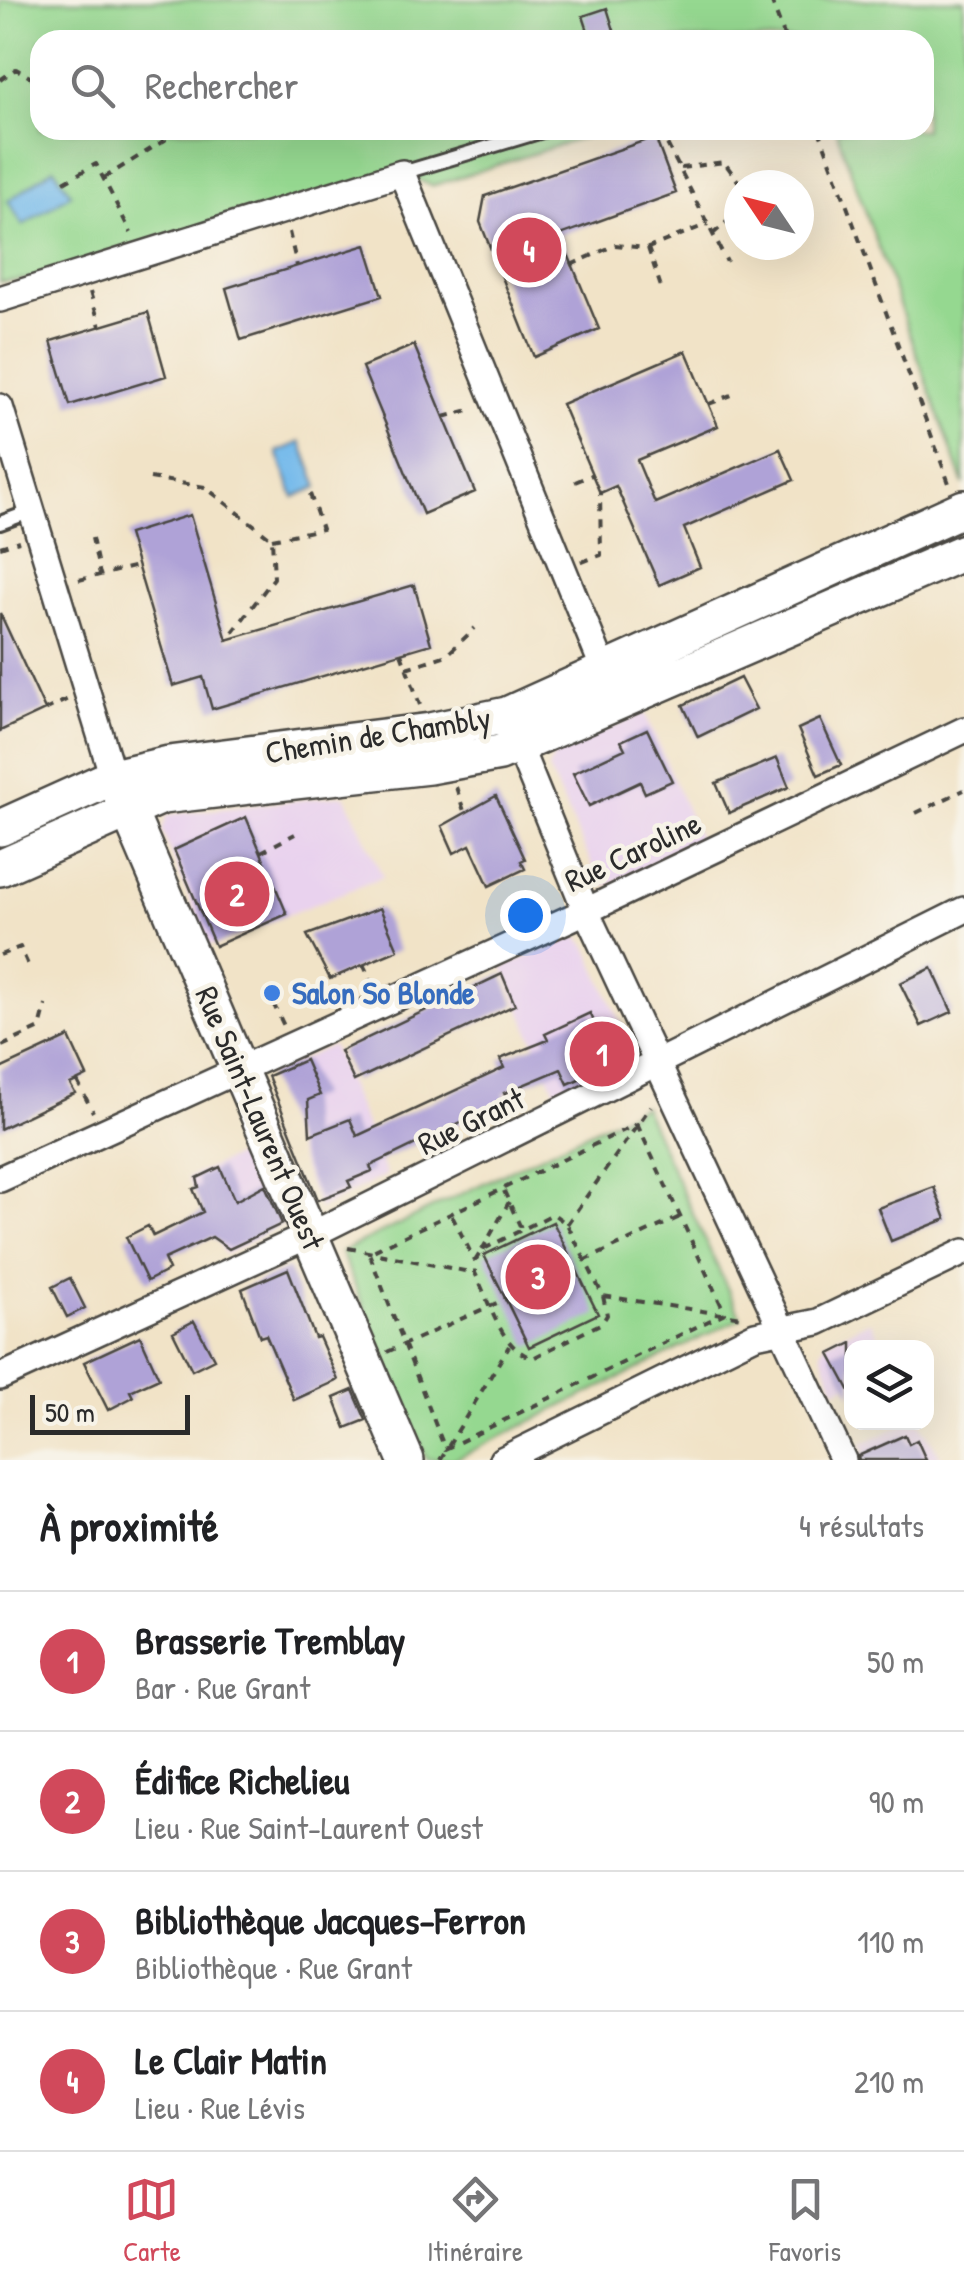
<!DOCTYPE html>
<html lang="fr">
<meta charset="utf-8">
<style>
:root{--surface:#fff;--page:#f6f6f6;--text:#202124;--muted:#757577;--line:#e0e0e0;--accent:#d1495b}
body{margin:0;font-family:"Patrick Hand",sans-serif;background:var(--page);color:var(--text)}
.controls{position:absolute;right:30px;bottom:30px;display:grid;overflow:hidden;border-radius:20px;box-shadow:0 10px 40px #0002}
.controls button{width:90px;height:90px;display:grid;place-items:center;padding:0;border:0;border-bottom:2px solid var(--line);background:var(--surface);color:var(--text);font:50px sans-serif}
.compass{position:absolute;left:724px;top:170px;width:90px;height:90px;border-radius:50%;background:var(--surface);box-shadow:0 10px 40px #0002;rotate:305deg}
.scale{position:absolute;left:30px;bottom:25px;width:160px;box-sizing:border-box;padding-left:10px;border:5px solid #2b2b2b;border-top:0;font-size:28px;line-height:35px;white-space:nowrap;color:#2b2b2b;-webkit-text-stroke:8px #f7f3e8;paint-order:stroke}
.you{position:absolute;left:525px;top:915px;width:35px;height:35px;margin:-25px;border:8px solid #fff;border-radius:50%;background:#1a73e8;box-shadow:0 0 0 15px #1a73e833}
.badge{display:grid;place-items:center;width:65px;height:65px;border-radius:50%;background:var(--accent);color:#fff;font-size:32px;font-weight:700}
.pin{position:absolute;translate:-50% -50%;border:5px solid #fff;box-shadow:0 2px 10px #0006}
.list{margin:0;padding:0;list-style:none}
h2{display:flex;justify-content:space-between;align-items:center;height:130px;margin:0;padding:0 40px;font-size:42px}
h2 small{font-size:32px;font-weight:400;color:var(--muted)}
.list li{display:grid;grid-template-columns:65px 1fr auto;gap:30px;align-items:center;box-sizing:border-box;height:140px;padding:0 40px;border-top:2px solid var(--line)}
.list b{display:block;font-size:38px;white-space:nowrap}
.list p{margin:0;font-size:32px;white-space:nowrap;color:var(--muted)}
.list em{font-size:32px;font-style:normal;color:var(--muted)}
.icon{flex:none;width:55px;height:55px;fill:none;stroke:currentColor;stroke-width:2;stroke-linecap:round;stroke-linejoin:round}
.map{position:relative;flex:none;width:964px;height:1460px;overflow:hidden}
.search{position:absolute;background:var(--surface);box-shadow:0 10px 40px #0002;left:30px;right:30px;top:30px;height:110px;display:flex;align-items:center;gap:25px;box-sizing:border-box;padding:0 35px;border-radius:30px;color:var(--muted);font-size:38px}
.sheet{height:690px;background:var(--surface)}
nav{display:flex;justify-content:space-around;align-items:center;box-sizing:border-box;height:140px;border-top:2px solid var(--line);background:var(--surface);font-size:28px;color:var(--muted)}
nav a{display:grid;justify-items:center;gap:5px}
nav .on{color:var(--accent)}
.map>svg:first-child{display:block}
.built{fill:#e9d2ee}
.green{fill:#95d890;stroke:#60825e;stroke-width:2.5}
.water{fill:#74baeb;stroke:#50728b;stroke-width:2.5}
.building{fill:#afa2d7}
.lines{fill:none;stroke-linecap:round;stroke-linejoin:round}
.lane-casing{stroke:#494742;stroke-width:18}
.street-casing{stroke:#494742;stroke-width:30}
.secondary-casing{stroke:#494742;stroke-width:40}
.path{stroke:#494742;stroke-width:4;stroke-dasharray:8 8;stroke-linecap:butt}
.lane{stroke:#fff;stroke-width:12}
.street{stroke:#fff;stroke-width:25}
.secondary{stroke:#fff;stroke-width:35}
.shop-dot{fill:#3f7fe0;stroke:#f7f3e8;stroke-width:4}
.labels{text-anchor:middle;stroke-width:9;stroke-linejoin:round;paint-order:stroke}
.street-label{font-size:32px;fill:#2b2b2b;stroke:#f7f3e8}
.shop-label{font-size:32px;font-weight:bold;fill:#366cbe;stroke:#f7f3e8;text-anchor:start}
</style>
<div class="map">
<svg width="964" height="1460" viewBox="0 0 964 1460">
<rect width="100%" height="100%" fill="#f7f3e8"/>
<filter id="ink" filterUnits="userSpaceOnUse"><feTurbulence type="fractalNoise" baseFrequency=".01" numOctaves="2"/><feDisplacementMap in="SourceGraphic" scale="20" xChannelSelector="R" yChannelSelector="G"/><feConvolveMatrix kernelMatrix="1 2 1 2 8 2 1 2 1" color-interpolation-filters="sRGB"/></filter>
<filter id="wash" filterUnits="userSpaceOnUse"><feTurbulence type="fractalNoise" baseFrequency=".0048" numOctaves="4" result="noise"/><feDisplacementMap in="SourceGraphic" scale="40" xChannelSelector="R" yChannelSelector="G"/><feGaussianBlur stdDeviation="2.25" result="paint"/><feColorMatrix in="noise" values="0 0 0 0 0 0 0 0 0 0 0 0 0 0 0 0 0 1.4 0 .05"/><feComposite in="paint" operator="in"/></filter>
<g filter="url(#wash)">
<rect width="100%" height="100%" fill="#f1e3c7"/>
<!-- built -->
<path class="built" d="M 645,713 L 700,841 L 608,885 L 601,884 L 548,769 L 556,752 Z
M 345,795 L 383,877 L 209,946 L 162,831 L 167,815 Z
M 578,936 L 587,947 L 634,1054 L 627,1063 L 557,1096 L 503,967 Z
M 332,1045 L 386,1175 L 319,1209 L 268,1076 Z
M 255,1148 L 265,1185 L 284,1223 L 225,1255 L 187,1178 Z
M 870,1321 L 884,1347 L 852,1348 L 851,1382 L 835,1390 L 821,1351 L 826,1342 Z
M 908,1423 L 920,1423 L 941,1457 L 869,1460 L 862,1444 Z"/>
<!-- green -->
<path class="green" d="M 0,0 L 964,0 L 964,485 L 836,130 L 924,130 L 924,40 L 40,40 L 40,130 L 607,130 L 432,186 L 402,173 L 84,273 L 0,282 Z
M 643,1106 L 741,1318 L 453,1460 L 426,1459 L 341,1252 Z"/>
<!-- water -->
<path class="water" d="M 54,168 L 71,194 L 23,225 L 8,201 Z
M 301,442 L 318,487 L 294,497 L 277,452 Z"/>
<g id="blocks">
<!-- building -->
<path class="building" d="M 607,8 L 617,40 L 583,40 L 588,31 L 583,16 Z
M 655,137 L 676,193 L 560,235 L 599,329 L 534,357 L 480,222 L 485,196 Z
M 366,245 L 382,296 L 241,340 L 226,288 Z
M 148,312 L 166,376 L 70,405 L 51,341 Z
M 414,345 L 475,492 L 423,514 L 362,367 Z
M 686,351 L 718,426 L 637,460 L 655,503 L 780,449 L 794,480 L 684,528 L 700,567 L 659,585 L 616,486 L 600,493 L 562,404 Z
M 190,515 L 227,640 L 414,585 L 431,644 L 212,709 L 203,677 L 173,686 L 128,534 Z
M 0,613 L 45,710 L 0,731 Z
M 740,678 L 756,709 L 698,737 L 683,705 Z
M 820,719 L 841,765 L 818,775 L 798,729 Z
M 647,729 L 672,781 L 645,793 L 640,782 L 589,806 L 573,773 L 625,749 L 621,741 Z
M 777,758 L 789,787 L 729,813 L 716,783 Z
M 496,796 L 525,859 L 521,861 L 525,869 L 489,886 L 470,845 L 454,853 L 442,826 Z
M 246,817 L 287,914 L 215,946 L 174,850 Z
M 380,908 L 398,950 L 330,979 L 307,935 Z
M 932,968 L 952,1012 L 921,1026 L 900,983 Z
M 502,974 L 515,1005 L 354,1081 L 340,1051 Z
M 590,1013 L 614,1063 L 568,1084 L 561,1069 L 504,1093 L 507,1100 L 370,1166 L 372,1171 L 348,1181 L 351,1187 L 318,1200 L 268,1076 L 305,1060 L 320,1095 L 308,1100 L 310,1135 L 350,1119 L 357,1136 L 504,1068 L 500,1059 L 548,1040 L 545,1034 Z
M 69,1037 L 87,1076 L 70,1084 L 75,1093 L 0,1129 L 0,1069 Z
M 220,1167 L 235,1201 L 265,1185 L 282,1224 L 229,1249 L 212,1237 L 164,1259 L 169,1270 L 147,1281 L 126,1237 L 148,1226 L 153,1236 L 203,1212 L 193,1189 L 199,1187 L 197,1178 Z
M 934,1187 L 946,1219 L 891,1241 L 878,1208 Z
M 553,1222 L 598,1314 L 529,1347 L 484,1255 Z
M 288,1269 L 315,1338 L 319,1337 L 338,1380 L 294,1400 L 266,1335 L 260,1337 L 242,1289 Z
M 70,1278 L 85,1308 L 67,1317 L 52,1287 Z
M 194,1321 L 214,1359 L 192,1370 L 173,1332 Z
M 140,1336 L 159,1378 L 130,1391 L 133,1397 L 108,1410 L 84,1362 Z
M 852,1343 L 852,1395 L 830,1354 Z
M 353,1390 L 366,1420 L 346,1428 L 334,1398 Z
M 905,1435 L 909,1444 L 917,1440 L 926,1460 L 859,1460 L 858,1456 Z"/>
</g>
</g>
<g filter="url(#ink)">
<use href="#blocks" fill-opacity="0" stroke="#494742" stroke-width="2.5"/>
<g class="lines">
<!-- lane casing -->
<g class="lane-casing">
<path id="lane" d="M 402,173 L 546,130
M 0,523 L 32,511"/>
</g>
<!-- street casing -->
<g class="street-casing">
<path id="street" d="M 0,299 L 402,173 L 605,672
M 0,407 L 113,777
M 513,732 L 586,911 L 843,1460
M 0,1179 L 586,911 L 964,730
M 0,1377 L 325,1228 L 964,910
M 502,1460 L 755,1335 L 818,1322 L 964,1252"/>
</g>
<!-- secondary casing -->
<g class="secondary-casing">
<path id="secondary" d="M 120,791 L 406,1460
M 0,828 L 113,777 L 169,764 L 430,731 L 507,715 L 964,508
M 0,868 L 162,796 L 429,766 L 500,753 L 964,552"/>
</g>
<!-- path -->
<path class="path" d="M 771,0 L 786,40
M 0,80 L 16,69 L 40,83
M 660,130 L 727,262
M 819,130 L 950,486
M 681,168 L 724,162 L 741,185
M 104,178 L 165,140 L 159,130
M 64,182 L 96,164 L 131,233
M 289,232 L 297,266
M 713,234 L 739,211
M 648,248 L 662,290
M 571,265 L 615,245 L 648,248 L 708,224
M 90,292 L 100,326
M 709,404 L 734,394
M 444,417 L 473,409
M 150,478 L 205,487 L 272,539 L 274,578 L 227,640
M 575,482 L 592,475
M 92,538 L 100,575
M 272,539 L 322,529 L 309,491
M 0,547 L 19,541
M 582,562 L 601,555 L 600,493
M 79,580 L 137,566
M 401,653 L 420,705
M 406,668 L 447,655 L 475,628
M 45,710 L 68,699
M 456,787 L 464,811
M 916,813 L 964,790
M 261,852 L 295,834
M 0,955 L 20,947 L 29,967
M 363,964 L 372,983
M 273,1003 L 284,1026
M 597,1028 L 612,1023
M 2,1046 L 40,1028 L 46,1005
M 77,1081 L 93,1112
M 637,1124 L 725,1313 L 445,1449 L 369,1253 Z
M 504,1191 L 521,1228
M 452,1216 L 475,1261
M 567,1224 L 651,1106
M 348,1248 L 475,1273
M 482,1250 L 509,1202
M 584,1261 L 680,1217
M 603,1296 L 607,1315 L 602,1323 L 533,1358 C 500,1349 490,1302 475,1273 L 475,1261 L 482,1250 L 553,1214 L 567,1224 L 603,1296 L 742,1317
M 387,1352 L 506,1299
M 440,1460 L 509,1346"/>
<!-- lane -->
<use href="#lane" class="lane"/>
<!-- street -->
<use href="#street" class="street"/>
<!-- secondary -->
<use href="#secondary" class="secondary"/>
</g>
</g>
<!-- markers -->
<circle class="shop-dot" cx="272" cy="993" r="10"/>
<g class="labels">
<!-- street labels -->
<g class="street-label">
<text transform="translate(378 735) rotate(-9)" y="11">Chemin de Chambly</text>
<text transform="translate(633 852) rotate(-25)" y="11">Rue Caroline</text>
<text transform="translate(260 1118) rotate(67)" y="11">Rue Saint-Laurent Ouest</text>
<text transform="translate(471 1121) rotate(-26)" y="11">Rue Grant</text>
</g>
<!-- shop labels -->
<g class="shop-label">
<text x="292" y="1004">Salon So Blonde</text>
</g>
</g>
</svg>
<div class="controls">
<button><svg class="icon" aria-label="layers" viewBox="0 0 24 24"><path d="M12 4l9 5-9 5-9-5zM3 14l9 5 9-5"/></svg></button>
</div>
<svg class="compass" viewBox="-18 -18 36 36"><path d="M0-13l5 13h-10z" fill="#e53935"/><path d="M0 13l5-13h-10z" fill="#757577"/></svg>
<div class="scale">50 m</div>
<div class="you"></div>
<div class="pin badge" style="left:602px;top:1054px">1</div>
<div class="pin badge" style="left:237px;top:894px">2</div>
<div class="pin badge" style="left:538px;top:1277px">3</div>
<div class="pin badge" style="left:529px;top:250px">4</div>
<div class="search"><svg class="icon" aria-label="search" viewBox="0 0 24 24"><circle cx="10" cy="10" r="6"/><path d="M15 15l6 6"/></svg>Rechercher</div>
</div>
<section class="sheet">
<h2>À proximité<small>4 résultats</small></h2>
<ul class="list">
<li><span class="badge">1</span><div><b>Brasserie Tremblay</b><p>Bar · Rue Grant</p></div><em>50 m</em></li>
<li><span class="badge">2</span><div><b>Édifice Richelieu</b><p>Lieu · Rue Saint-Laurent Ouest</p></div><em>90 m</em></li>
<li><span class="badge">3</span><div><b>Bibliothèque Jacques-Ferron</b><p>Bibliothèque · Rue Grant</p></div><em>110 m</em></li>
<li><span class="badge">4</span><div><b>Le Clair Matin</b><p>Lieu · Rue Lévis</p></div><em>210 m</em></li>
</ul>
</section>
<nav>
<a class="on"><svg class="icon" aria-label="map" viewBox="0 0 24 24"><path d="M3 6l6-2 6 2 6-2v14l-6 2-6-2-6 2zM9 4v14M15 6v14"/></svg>Carte</a>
<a><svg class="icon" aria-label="directions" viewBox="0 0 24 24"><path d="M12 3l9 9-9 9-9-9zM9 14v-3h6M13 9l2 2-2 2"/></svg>Itinéraire</a>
<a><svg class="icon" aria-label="saved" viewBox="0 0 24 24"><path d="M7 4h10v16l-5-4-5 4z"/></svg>Favoris</a>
</nav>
